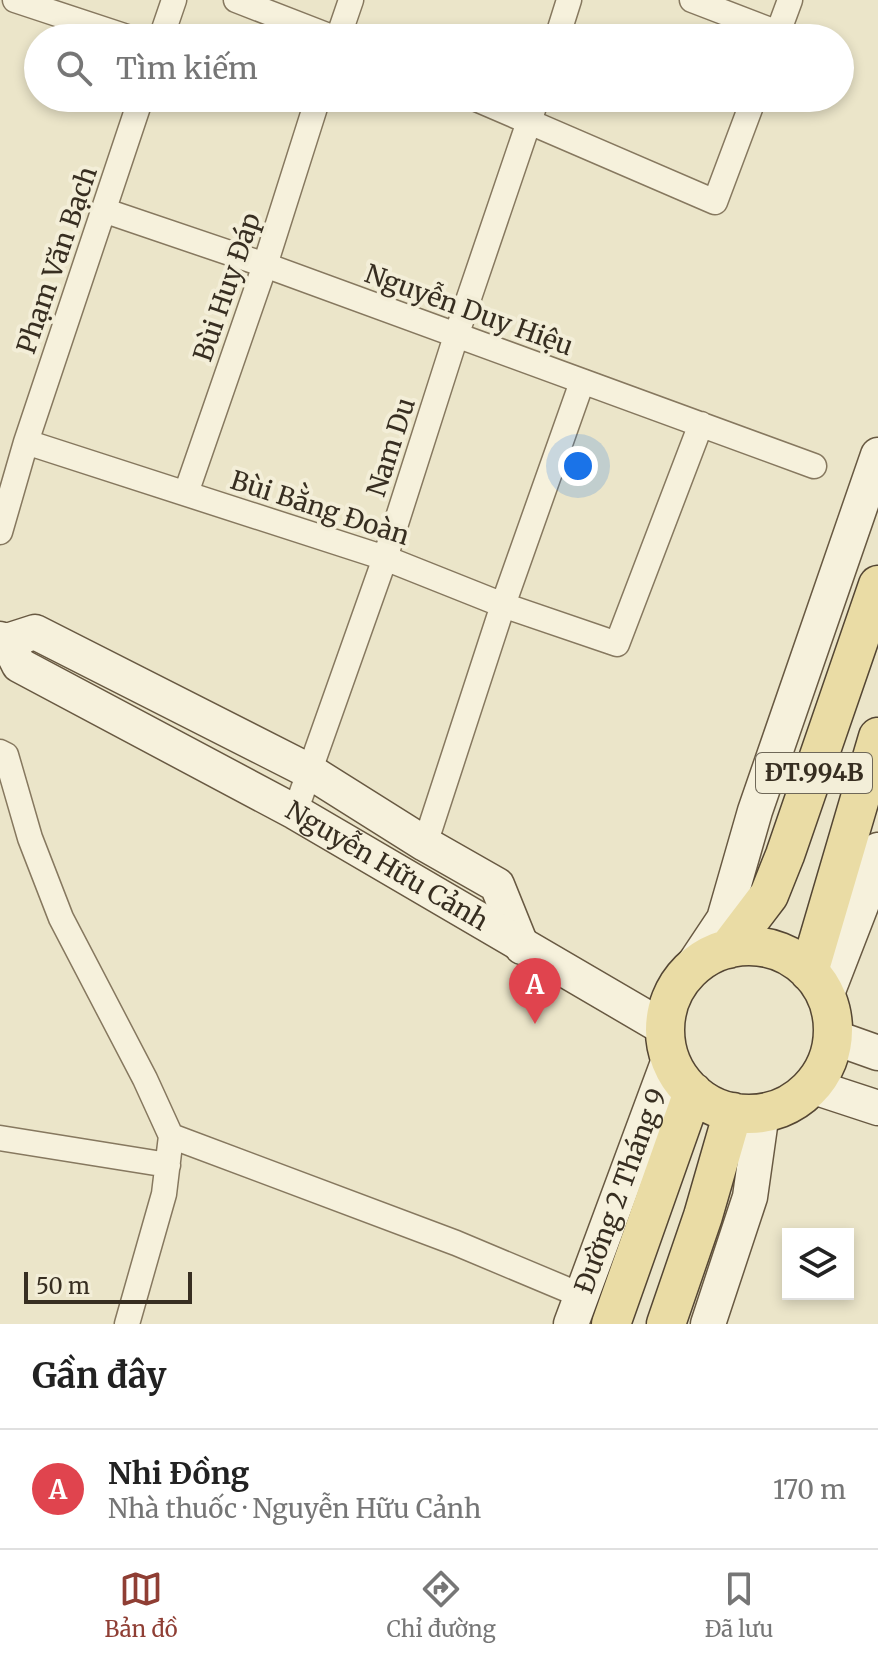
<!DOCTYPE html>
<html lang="vi">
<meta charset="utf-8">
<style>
:root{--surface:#fff;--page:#f2f2f2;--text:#222;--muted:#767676;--line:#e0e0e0;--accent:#8f3e34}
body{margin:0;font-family:Merriweather,serif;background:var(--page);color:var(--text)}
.controls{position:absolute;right:24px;bottom:24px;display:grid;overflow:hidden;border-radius:0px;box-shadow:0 4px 12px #0003}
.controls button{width:72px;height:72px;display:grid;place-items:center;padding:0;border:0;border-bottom:2px solid var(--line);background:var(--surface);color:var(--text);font:40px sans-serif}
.scale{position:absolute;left:24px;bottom:20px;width:168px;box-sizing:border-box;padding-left:8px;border:4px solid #372e21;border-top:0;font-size:22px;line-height:28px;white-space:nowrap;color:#372e21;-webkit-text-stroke:6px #f3eed8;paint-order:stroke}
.you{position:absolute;left:578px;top:466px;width:28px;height:28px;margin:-20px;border:6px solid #fff;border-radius:50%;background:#1a73e8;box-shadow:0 0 0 12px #1a73e833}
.badge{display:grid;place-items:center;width:52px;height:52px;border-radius:50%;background:var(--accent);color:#fff;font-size:26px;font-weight:700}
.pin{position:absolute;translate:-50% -66px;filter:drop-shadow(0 2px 4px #0008)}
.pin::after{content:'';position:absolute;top:42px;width:28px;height:24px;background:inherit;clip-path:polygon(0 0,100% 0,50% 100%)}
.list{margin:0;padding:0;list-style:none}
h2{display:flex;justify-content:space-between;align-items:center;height:104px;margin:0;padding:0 32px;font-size:34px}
h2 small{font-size:26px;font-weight:400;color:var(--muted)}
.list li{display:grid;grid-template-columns:52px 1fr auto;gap:24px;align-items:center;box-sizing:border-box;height:120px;padding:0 32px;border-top:2px solid var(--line)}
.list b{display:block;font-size:30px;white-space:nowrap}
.list p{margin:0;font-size:26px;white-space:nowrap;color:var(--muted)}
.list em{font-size:26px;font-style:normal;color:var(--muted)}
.icon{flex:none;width:44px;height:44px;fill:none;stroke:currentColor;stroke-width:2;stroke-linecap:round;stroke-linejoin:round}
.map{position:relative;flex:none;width:878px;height:1324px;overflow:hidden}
.search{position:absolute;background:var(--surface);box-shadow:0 4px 12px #0003;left:24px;right:24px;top:24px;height:88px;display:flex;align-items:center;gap:20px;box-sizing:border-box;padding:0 28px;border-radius:44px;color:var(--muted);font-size:30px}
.sheet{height:224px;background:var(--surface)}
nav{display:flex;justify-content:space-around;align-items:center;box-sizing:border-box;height:112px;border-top:2px solid var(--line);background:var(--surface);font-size:22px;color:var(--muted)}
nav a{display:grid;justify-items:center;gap:4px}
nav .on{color:var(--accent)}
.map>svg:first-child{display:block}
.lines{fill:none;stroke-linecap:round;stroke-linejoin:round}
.street-casing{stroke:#86785f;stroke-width:27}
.secondary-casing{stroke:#685942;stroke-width:37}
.primary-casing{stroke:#544633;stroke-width:41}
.street{stroke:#f6f1dc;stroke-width:24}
.secondary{stroke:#f6f1dc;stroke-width:34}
.primary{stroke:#eadca5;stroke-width:38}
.labels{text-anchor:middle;stroke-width:8;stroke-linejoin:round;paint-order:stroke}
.shield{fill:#f3eed8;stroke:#6f6858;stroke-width:2}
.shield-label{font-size:24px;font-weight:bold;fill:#372e21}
.street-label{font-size:26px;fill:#372e21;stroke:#f3eed8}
</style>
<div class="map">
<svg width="878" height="1324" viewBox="0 0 878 1324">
<rect width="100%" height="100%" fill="#ebe5c9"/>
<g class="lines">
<!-- street casing -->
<g class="street-casing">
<path id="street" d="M 15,0 L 130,38
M 236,0 L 334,38
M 692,0 L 778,33
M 161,38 L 174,0
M 338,38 L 351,0
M 557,38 L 569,0
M 776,38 L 790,0
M 474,98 L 715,202 L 754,98
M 103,210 L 265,265 L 814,466
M 26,442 L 385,558 L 503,605 L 617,644 L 701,424
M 186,493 L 265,265 L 318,98
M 0,532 L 26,442 L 141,98
M 0,752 L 6,755 L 30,838 L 61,918 L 145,1079 L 171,1136 L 164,1194 L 127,1324
M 295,812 L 385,558 L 456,336 L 537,98
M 425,844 L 503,605 L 582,382
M 171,1136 L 456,1243 L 580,1295
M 0,1138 L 168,1165"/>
</g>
<!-- secondary casing -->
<g class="secondary-casing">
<g id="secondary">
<path d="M 0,639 L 7,641 L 35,632 L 309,771 L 425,844 L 497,885 L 522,947"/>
<path id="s1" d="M 7,641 L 19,665 L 295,812 L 666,1029"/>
<path d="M 688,973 L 724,919 L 755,811 L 878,455"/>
<path d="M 826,996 L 862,903 L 878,850"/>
<path d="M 833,1037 L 878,1053"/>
<path d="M 811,1086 L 878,1108"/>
<path id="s2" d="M 571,1324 L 670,1057"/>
<path d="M 708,1324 L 750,1197 L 762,1112"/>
</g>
</g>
<!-- primary casing -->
<g class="primary-casing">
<path id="primary" d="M665 1030a84 84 0 1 1 168 0a84 84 0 1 1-168 0Z
M 728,949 L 769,895 L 785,855 L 878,585
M 809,972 L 878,737
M 611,1324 L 693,1092
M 666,1324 L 703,1216 L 733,1112"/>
</g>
<!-- street -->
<use href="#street" class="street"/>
<!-- secondary -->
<use href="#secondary" class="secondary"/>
<!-- primary -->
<use href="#primary" class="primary"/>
</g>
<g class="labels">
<!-- shield labels -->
<rect class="shield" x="756" y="753" width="116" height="40" rx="6"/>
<g class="shield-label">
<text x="814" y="781">ĐT.994B</text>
</g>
<!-- street labels -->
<g class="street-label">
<text transform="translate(57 260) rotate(-71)" y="9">Phạm Văn Bạch</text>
<text transform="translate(227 287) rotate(-71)" y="9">Bùi Huy Đáp</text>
<text transform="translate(469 310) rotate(20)" y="9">Nguyễn Duy Hiệu</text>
<text transform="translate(391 447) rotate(-72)" y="9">Nam Du</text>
<text transform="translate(320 508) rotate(18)" y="9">Bùi Bằng Đoàn</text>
<text dy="9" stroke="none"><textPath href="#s1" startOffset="446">Nguyễn Hữu Cảnh</textPath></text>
<text dy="9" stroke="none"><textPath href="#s2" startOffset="142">Đường 2 Tháng 9</textPath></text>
</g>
</g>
</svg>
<div class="controls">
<button><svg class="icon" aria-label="layers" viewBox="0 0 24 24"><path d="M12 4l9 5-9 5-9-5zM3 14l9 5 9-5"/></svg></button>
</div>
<div class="scale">50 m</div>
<div class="you"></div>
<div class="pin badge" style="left:535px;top:1024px;background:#e0444e">A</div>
<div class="search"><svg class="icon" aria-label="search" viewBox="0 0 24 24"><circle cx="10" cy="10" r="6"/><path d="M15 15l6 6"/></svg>Tìm kiếm</div>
</div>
<section class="sheet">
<h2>Gần đây<small></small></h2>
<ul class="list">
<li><span class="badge" style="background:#e0444e">A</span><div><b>Nhi Đồng</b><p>Nhà thuốc · Nguyễn Hữu Cảnh</p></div><em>170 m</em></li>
</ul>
</section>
<nav>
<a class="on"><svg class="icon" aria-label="map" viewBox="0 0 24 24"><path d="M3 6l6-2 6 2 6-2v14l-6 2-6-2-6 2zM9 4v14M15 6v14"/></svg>Bản đồ</a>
<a><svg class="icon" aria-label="directions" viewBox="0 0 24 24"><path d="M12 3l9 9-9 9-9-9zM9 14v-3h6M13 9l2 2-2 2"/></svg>Chỉ đường</a>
<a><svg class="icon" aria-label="saved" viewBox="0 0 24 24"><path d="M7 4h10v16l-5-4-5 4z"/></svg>Đã lưu</a>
</nav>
